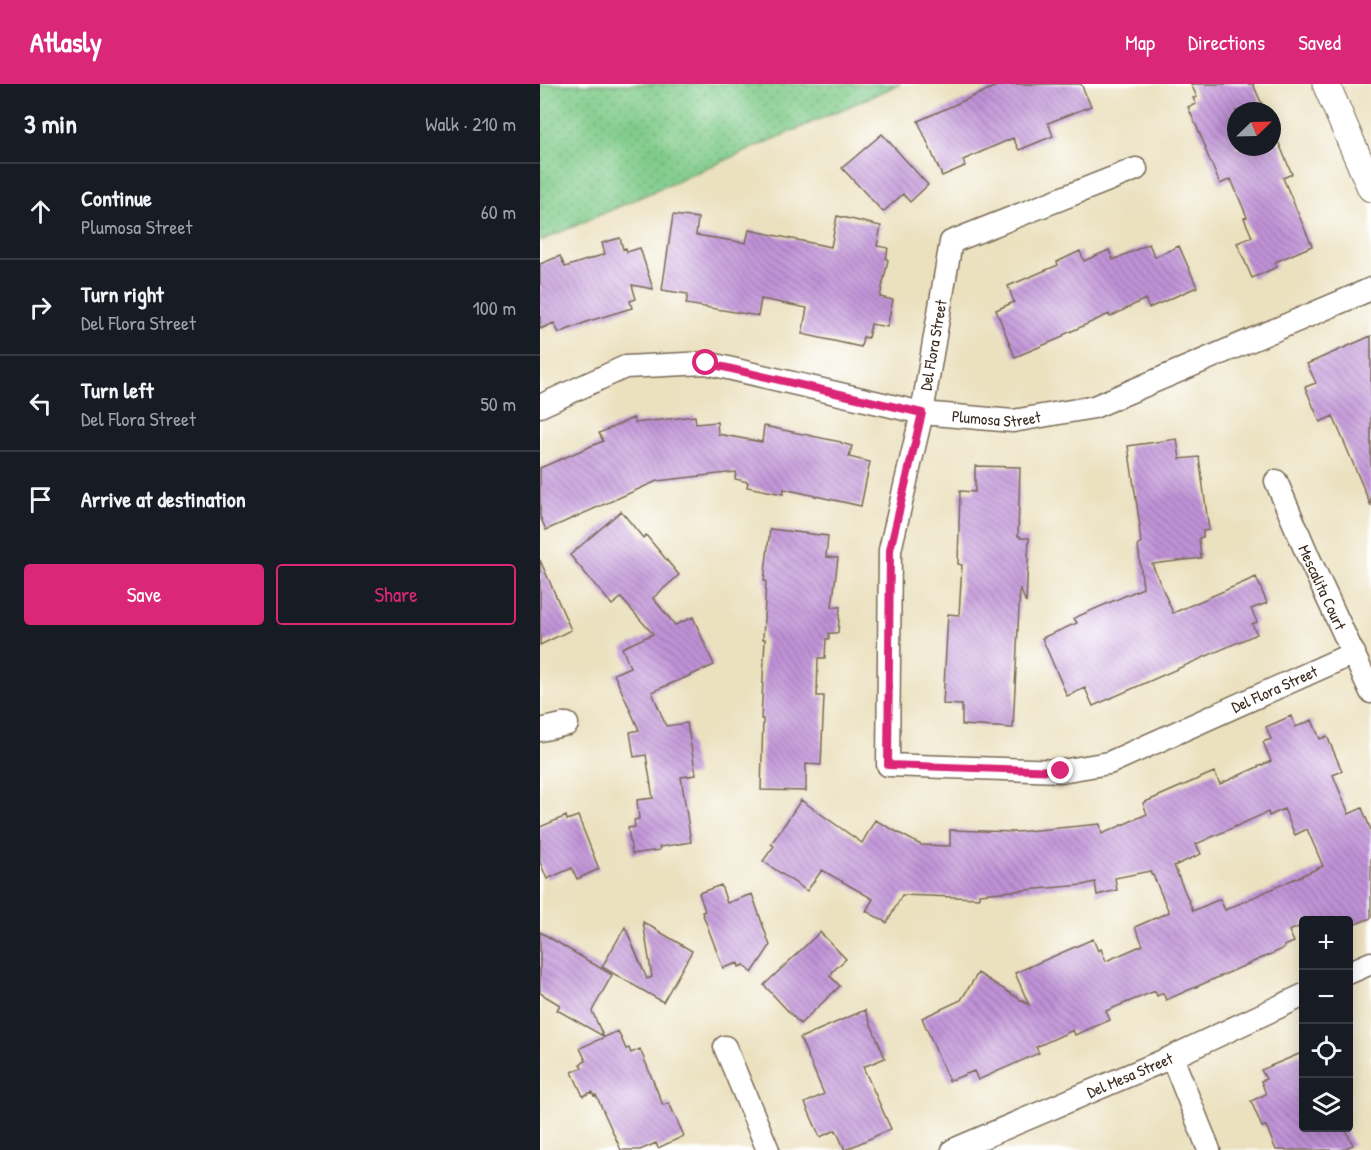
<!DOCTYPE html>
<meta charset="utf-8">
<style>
:root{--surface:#171b24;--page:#242831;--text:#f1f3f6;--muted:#9ea1a6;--line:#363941;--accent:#db2777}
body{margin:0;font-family:"Patrick Hand",sans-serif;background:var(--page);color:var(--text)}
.controls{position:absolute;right:18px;bottom:18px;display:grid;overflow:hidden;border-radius:6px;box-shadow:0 3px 15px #0003}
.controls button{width:54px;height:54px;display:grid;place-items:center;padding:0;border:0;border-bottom:2px solid var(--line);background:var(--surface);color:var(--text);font:30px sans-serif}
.compass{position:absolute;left:687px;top:18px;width:54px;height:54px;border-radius:50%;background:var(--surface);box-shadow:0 3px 15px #0003;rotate:67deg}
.stop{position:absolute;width:18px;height:18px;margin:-14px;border:4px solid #db2777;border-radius:50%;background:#fff}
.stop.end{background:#db2777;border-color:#fff;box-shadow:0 2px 6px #0008}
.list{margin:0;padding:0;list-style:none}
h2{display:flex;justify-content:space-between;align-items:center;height:78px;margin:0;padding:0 24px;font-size:26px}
h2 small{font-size:20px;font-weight:400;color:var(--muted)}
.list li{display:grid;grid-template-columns:39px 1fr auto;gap:18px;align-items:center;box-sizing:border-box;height:96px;padding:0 24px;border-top:2px solid var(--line)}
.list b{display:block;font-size:22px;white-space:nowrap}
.list p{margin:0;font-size:20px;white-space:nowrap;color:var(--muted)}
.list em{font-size:20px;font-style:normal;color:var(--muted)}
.actions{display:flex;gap:12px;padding:18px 24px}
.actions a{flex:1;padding:14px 0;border:2px solid var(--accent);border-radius:6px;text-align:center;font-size:21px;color:var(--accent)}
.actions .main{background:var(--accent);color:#fff}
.icon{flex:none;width:33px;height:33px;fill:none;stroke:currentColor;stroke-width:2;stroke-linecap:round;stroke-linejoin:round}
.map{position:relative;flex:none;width:831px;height:1066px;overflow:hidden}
header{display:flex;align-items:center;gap:36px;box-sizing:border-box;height:84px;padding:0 30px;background:var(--accent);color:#fff}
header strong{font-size:28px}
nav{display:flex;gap:33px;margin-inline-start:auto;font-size:21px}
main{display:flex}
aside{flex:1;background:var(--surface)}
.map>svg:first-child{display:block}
.grass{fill:url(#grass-dots);stroke:#5c7a53;stroke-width:1.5}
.building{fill:url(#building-back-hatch);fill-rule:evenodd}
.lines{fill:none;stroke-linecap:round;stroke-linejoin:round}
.minor-casing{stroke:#796a56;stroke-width:25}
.tertiary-casing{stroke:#796a56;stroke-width:29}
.minor{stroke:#fff;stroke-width:22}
.tertiary{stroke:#fff;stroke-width:27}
.route{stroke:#db2777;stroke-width:8}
.labels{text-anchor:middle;stroke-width:5;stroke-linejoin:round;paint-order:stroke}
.street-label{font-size:16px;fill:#3b2a1e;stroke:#fff}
</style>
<header>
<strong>Atlasly</strong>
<nav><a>Map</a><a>Directions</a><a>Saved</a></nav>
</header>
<main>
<aside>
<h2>3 min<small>Walk · 210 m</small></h2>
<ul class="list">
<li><svg class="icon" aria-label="ahead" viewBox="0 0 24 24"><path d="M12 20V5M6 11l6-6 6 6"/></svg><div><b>Continue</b><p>Plumosa Street</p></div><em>60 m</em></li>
<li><svg class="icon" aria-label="right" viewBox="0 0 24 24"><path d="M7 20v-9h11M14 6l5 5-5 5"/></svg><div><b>Turn right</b><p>Del Flora Street</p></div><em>100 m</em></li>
<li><svg class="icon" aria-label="left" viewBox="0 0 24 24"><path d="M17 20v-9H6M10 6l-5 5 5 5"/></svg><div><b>Turn left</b><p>Del Flora Street</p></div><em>50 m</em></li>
<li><svg class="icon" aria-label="arrive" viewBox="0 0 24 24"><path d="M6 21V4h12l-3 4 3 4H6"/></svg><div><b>Arrive at destination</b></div></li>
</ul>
<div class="actions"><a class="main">Save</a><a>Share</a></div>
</aside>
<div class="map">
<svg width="831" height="1066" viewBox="0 0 831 1066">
<defs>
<pattern id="grass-dots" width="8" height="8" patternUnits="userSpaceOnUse" patternTransform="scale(1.5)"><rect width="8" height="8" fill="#7eca88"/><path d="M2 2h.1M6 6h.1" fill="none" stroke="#68a46f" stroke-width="1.8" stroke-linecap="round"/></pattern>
<pattern id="building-back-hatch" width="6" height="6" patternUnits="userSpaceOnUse" patternTransform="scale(1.5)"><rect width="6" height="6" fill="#c092d7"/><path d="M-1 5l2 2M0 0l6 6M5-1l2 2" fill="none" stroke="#9d77ae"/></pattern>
</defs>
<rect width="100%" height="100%" fill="#fff"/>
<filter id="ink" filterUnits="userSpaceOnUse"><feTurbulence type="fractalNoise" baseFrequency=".0167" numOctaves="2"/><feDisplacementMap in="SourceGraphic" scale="12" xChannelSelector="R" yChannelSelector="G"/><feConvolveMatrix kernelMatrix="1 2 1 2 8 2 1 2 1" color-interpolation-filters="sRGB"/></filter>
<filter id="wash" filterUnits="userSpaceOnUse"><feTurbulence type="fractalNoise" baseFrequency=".008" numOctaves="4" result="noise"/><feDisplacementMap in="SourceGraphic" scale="24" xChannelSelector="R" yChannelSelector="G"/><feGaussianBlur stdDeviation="1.35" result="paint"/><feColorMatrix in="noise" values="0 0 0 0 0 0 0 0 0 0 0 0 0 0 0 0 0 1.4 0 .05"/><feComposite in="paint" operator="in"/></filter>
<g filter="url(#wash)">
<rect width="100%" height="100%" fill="#ebe1bf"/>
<!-- grass -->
<path class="grass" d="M 0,0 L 360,0 L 0,157 Z"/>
<g id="blocks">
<!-- building -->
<path class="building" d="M 461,0 L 541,0 L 551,22 L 508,39 L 513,52 L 479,66 L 473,54 L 423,76 L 425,82 L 402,92 L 378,37 Z
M 651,0 L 713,0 L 725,27 L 696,27 L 696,63 L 732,63 L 732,43 L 752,90 L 743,94 L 772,162 L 735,178 L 737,183 L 712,194 L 697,159 L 712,153 L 704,134 L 707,133 L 691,95 L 680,100 L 665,65 L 666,64 L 648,23 L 656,20 L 653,14 L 657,13 Z
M 342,50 L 388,101 L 370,118 L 363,110 L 343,128 L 302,84 Z
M 133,131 L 158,134 L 156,151 L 206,159 L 209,146 L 291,163 L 297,132 L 341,142 L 337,162 L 348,164 L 346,175 L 348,176 L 340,213 L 353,216 L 347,243 L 331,240 L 328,254 L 323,253 L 321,263 L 262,250 L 267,224 L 221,215 L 218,232 L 146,220 L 148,210 L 122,206 Z
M 80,154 L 83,165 L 86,164 L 87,168 L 100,164 L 113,205 L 92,201 L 96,215 L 90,217 L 92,224 L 49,237 L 19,249 L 14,239 L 0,245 L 0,180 L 20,172 L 25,183 L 65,170 L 62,159 Z
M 609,160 L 615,173 L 639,162 L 657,203 L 609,224 L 605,215 L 570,233 L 569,230 L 523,251 L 523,253 L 475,273 L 456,226 L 474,218 L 468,202 L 518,181 L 517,178 L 540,167 L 544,177 L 569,166 L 573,176 Z
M 831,252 L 831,422 L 793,332 L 780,338 L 765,303 L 776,299 L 767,280 Z
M 155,332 L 156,340 L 177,338 L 178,350 L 222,358 L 224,342 L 301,358 L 301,359 L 312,362 L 309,373 L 330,378 L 321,422 L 244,405 L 243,410 L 207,403 L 208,398 L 195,395 L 196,388 L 117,397 L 6,446 L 0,432 L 0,384 L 63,357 L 59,349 L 93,334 L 95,339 Z
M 637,355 L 640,375 L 659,373 L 669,446 L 663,447 L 663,453 L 659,454 L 661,474 L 612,480 L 633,529 L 716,493 L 727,519 L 711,525 L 717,538 L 712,540 L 717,550 L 553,622 L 545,604 L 527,612 L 502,554 L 537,539 L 534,534 L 603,504 L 598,461 L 601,460 L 599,442 L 600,442 L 588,362 Z
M 435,382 L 480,383 L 478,452 L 480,452 L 480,454 L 489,454 L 486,519 L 480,504 L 473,644 L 422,641 L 422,621 L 403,620 L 408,530 L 419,531 L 422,481 L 418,480 L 420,407 L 435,408 Z
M 81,427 L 103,454 L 106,451 L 139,491 L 113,514 L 135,541 L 153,533 L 174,581 L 112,608 L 126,642 L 147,639 L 156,691 L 141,693 L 151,758 L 119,763 L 120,766 L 92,770 L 88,744 L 95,743 L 94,736 L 99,735 L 97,716 L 113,714 L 106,671 L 94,673 L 90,648 L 99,646 L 74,590 L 90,583 L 82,564 L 113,550 L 81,514 L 72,521 L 30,471 Z
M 230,445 L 288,452 L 286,473 L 298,474 L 292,523 L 300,523 L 298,549 L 289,549 L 289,555 L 286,555 L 285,574 L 278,574 L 277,612 L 284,612 L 281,681 L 266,680 L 266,707 L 221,706 L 223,635 L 221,635 L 225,555 L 223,555 L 226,497 L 224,497 Z
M 0,476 L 31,546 L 0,561 Z
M 751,632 L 756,643 L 772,636 L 780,655 L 787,652 L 802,687 L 793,691 L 809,730 L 822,724 L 831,746 L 831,834 L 808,843 L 808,837 L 764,837 L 764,841 L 749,847 L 754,858 L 744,862 L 745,864 L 626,916 L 623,909 L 617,912 L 615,907 L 566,927 L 570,936 L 535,951 L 533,946 L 496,963 L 499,969 L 438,996 L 434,987 L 409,997 L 382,934 L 421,916 L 438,889 L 489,921 L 475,889 L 553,855 L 558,867 L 561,865 L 566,877 L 603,861 L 595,843 L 629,828 L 613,791 L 612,791 L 610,787 L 575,794 L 577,806 L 557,811 L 555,798 L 543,801 L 439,810 L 439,814 L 362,811 L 347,839 L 326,827 L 333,815 L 282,786 L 267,807 L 223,777 L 234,762 L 231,760 L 261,716 L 322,759 L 335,736 L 381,761 L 410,762 L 410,746 L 476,748 L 560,740 L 562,750 L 607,730 L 603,719 L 674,688 L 680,700 L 731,677 L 723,658 L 731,655 L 726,643 ZM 744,725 L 755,751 L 767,745 L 783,782 L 685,826 L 680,815 L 653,827 L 634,782 L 661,770 L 656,760 L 728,728 L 729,732 Z
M 26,732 L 27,736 L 38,732 L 59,785 L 37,795 L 32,784 L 7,795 L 0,778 L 0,743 Z
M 181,801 L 187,819 L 212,810 L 230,862 L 212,889 L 204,881 L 199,883 L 198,879 L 183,884 L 162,828 L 165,827 L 159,809 Z
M 103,838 L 152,867 L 123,918 L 62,883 L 85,843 L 107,895 L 112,893 Z
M 0,848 L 72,891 L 52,927 L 63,952 L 17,926 L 20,921 L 0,909 Z
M 280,848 L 306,875 L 292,888 L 293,889 L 290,892 L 300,902 L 260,940 L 224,901 Z
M 325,926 L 345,974 L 323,983 L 351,1045 L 305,1066 L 296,1046 L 280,1053 L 265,1019 L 284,1010 L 260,954 Z
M 78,947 L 86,965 L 89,964 L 91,969 L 100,965 L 123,1021 L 129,1019 L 144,1052 L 118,1064 L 116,1059 L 100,1066 L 81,1066 L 56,1011 L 54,1012 L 52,1008 L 43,1012 L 32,988 L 42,984 L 40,980 L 46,977 L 40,964 Z
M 764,968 L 764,1044 L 805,1044 L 813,1061 L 801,1066 L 736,1066 L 726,1042 L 722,1043 L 711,1017 L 726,1010 L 721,997 L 726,995 L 721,986 Z"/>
</g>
</g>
<g filter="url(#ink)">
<use href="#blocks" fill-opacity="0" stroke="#796a56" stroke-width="1.5"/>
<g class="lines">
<!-- minor casing -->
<g class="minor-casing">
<g id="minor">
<path id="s1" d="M 596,85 L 411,158 L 382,329 L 350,466 L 348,681 L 521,687 L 569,679 L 814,569"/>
<path id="s2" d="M 0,322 L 85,283 L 166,279 L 382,329 L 473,337 L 554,323 L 831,205"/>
<path id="s3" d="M 736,397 L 768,472 L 831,608"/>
<path d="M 0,646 L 27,640"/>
<path d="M 808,889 L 831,879"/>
<path d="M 185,963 L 228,1066"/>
<path d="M 632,973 L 669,1066"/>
<path id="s4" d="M 413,1066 L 632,973 L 764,911"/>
</g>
</g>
<!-- tertiary casing -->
<g class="tertiary-casing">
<path id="tertiary" d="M 786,0 L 831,104"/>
</g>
<!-- minor -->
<use href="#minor" class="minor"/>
<!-- tertiary -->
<use href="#tertiary" class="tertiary"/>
</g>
</g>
<g class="lines" filter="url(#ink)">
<!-- route -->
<path class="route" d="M 166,279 L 382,329 L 350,466 L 348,681 L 521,687"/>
</g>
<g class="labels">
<!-- street labels -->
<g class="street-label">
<text transform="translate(393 261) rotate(-80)" y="6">Del Flora Street</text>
<text dy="6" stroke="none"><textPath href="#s2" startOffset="471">Plumosa Street</textPath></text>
<text dy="6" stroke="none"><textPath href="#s3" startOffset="116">Mescalita Court</textPath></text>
<text dy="6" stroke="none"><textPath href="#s1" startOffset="1131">Del Flora Street</textPath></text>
<text dy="6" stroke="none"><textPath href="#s4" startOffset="192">Del Mesa Street</textPath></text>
</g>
</g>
</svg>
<div class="controls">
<button>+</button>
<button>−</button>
<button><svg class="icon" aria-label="locate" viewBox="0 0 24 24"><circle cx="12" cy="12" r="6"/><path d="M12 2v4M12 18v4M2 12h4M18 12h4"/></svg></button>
<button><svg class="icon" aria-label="layers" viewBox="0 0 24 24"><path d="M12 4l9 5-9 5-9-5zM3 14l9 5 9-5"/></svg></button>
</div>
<svg class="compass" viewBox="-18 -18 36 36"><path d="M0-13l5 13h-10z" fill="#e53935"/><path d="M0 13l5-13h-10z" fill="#9ea1a6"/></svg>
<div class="stop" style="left:166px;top:279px"></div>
<div class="stop end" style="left:521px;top:687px"></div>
</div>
</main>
